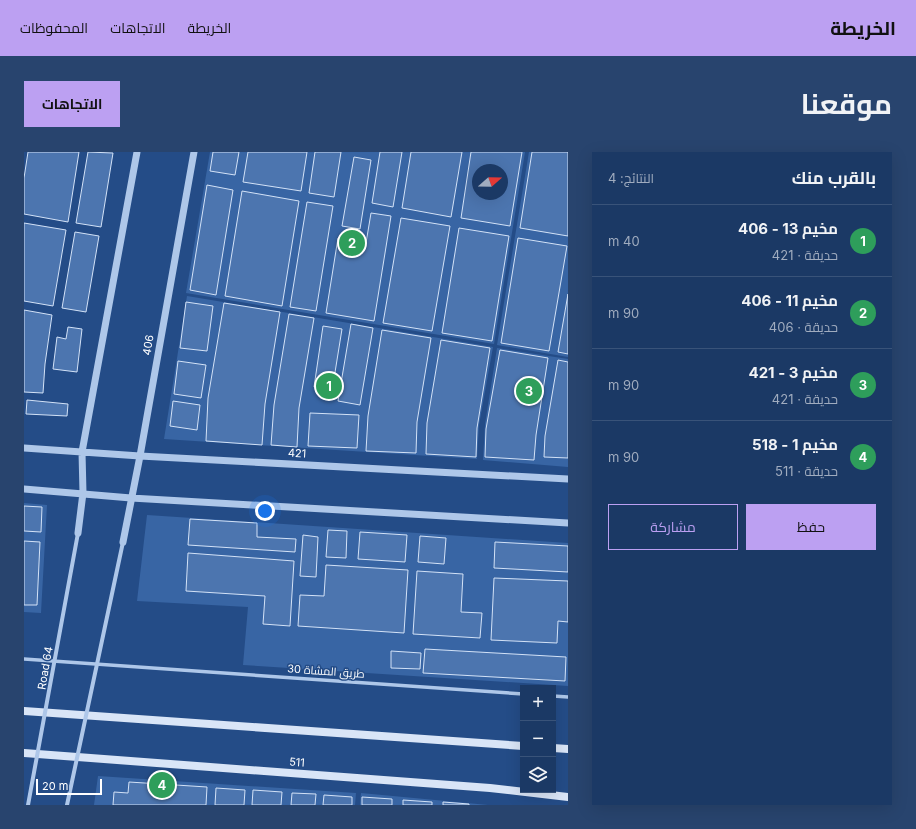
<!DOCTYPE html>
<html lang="ar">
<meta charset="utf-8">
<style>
:root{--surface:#1b3965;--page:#28446e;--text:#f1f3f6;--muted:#a0acbf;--line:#395379;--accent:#bca0f2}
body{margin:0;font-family:Inter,Cairo,sans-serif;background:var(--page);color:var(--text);direction:rtl}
.controls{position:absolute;right:12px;bottom:12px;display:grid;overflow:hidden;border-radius:0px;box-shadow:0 4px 16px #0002}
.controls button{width:36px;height:36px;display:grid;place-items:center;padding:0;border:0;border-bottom:1px solid var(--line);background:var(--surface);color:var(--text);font:20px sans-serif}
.compass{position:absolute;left:448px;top:12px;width:36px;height:36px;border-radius:50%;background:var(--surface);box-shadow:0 4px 16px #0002;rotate:70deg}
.scale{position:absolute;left:12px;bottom:10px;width:66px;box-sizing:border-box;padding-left:4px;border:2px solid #fff;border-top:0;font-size:11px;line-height:14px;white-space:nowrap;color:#fff;-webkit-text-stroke:3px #244c87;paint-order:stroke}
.you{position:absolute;left:241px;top:359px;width:14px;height:14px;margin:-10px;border:3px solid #fff;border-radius:50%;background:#1a73e8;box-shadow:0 0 0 6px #1a73e833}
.badge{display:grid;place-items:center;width:26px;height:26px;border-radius:50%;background:var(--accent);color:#fff;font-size:13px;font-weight:700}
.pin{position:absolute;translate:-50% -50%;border:2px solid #fff;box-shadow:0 1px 4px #0006}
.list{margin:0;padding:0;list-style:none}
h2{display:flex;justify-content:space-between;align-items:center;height:52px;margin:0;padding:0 16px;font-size:17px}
h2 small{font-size:13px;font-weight:400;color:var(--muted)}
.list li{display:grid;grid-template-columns:26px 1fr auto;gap:12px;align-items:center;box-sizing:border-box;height:72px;padding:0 16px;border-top:1px solid var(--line)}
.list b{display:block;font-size:15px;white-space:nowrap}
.list p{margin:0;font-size:13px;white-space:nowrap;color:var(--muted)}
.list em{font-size:13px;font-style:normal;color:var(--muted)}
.actions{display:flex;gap:8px;padding:12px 16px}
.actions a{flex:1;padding:9px 0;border:1px solid var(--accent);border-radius:0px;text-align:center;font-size:14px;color:var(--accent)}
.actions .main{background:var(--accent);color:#111}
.icon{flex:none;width:22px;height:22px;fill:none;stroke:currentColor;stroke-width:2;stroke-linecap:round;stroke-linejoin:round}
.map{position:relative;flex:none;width:544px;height:653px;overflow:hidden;direction:ltr;border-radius:0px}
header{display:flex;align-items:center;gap:24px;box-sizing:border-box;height:56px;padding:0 20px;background:var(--accent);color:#111}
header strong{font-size:19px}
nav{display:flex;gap:22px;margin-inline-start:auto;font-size:14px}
.intro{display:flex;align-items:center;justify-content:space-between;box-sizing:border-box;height:96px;padding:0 24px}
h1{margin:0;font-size:28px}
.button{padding:10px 18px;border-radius:0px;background:var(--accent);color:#111;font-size:14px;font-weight:700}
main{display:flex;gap:24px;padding:0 24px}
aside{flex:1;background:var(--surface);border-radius:0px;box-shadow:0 4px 16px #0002}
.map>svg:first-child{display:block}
.green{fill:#3865a4;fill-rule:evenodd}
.building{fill:#4c75af;stroke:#d3e2f7;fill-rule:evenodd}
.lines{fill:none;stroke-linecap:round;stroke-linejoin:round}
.pedestrian{stroke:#aec7e9;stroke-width:3.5}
.tertiary{stroke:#aec7e9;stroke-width:7}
.secondary{stroke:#d9e5f7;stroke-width:8}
.minor-bridge{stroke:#aec7e9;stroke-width:4}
.labels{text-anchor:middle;stroke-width:3;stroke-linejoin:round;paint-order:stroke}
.street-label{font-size:11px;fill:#fff;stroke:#244c87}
</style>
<header>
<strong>الخريطة</strong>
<nav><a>الخريطة</a><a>الاتجاهات</a><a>المحفوظات</a></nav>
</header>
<div class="intro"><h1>موقعنا</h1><a class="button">الاتجاهات</a></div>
<main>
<aside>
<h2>بالقرب منك<small>النتائج: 4</small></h2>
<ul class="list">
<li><span class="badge" style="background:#2e9e5b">1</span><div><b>مخيم 13 - 406</b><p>حديقة · 421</p></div><em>40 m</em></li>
<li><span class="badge" style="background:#2e9e5b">2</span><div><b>مخيم 11 - 406</b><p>حديقة · 406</p></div><em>90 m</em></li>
<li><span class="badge" style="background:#2e9e5b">3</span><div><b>مخيم 3 - 421</b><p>حديقة · 421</p></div><em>90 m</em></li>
<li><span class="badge" style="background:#2e9e5b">4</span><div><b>مخيم 1 - 518</b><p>حديقة · 511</p></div><em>90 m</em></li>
</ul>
<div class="actions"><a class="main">حفظ</a><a>مشاركة</a></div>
</aside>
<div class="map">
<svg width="544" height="653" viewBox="0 0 544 653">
<rect width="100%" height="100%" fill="#244c87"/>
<!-- green -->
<path class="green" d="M 186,0 L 501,0 L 470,192 L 162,141 ZM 454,18 L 478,18 L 478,42 L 454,42 Z
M 505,0 L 544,0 L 544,205 L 473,193 Z
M 163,144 L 469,195 L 455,273 L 453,307 L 140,287 Z
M 473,196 L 544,207 L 544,315 L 459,308 L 461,272 Z
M 0,351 L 23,353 L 17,461 L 0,460 Z
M 123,363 L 544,391 L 544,534 L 219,513 L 224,455 L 113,449 Z
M 74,624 L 332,641 L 331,653 L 70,653 Z
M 337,641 L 464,653 L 336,653 Z"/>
<!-- building -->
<path class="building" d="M 4,0 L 55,0 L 44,70 L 0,62 L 0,26 Z
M 64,0 L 89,1 L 77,75 L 52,71 Z
M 189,0 L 215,0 L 211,23 L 186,19 Z
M 224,0 L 283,0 L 277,39 L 219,30 Z
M 291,0 L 317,0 L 310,45 L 285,41 Z
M 356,0 L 378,0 L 369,55 L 348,51 Z
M 387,0 L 438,0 L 427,65 L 378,56 Z
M 447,0 L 498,0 L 486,74 L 437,66 ZM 454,18 L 478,18 L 478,42 L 454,42 Z
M 508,0 L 544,0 L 544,84 L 496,76 Z
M 330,5 L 347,8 L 336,77 L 318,74 Z
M 183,33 L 209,38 L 192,143 L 166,138 Z
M 218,39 L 275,49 L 258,154 L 201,144 Z
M 283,50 L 309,54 L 292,159 L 266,155 Z
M 347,61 L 367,64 L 350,169 L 302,161 L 314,86 L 342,91 Z
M 377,66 L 426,74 L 408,179 L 359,171 Z
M 0,71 L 42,78 L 29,154 L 0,149 Z
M 435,76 L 485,84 L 468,189 L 418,181 Z
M 51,80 L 75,84 L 62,160 L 38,156 Z
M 494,86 L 543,94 L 525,199 L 477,191 Z
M 544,142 L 544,202 L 534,200 Z
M 162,150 L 189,154 L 183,199 L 156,196 Z
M 200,151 L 256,160 L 241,252 L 238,293 L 182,289 L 184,246 Z
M 0,158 L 28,163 L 21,212 L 19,241 L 0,240 Z
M 265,162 L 290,166 L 275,256 L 273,295 L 247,293 L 250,253 Z
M 327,172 L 349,176 L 336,253 L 314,249 Z
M 299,174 L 318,177 L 308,239 L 290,235 Z
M 44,175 L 58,177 L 53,220 L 29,217 L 33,185 L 42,187 Z
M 358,178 L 407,186 L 393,270 L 392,301 L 342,299 L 344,264 Z
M 417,188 L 466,196 L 453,276 L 452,305 L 402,302 L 403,271 Z
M 476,198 L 524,206 L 512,283 L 510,308 L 461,305 L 462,277 Z
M 534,208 L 544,210 L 544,306 L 520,305 L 521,284 Z
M 154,209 L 182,213 L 177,246 L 150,242 Z
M 3,248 L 44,252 L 43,264 L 2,262 Z
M 149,249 L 176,253 L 173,278 L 146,274 Z
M 286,261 L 335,263 L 333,296 L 284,294 Z
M 0,354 L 18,355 L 17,380 L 0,379 Z
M 166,367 L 233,371 L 233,385 L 272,387 L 271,400 L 164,393 Z
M 304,378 L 323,379 L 322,406 L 302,405 Z
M 336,380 L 383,383 L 381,410 L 334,407 Z
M 279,383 L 294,385 L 292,425 L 276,424 Z
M 396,384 L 422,386 L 420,412 L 394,410 Z
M 0,389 L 16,390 L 13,453 L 0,453 Z
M 471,390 L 544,394 L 544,420 L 470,416 Z
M 164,401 L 270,409 L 266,474 L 239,472 L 241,444 L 162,439 Z
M 302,413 L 384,418 L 380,481 L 274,474 L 276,443 L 300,444 Z
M 393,419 L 439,422 L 437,460 L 458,461 L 456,486 L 389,482 Z
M 470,426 L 544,429 L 544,470 L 534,469 L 533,491 L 467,488 Z
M 401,497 L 542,505 L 541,529 L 399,521 Z
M 367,499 L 397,501 L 396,517 L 367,516 Z
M 105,630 L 183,635 L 182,653 L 89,653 L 90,640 L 104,641 Z
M 192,636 L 221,638 L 220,653 L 191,653 Z
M 229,638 L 258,640 L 257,653 L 228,653 Z
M 268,641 L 292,642 L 291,653 L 267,653 Z
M 300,643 L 328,645 L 328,653 L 299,653 Z
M 338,645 L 368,647 L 368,653 L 338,653 Z
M 379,648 L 408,650 L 408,653 L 379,653 Z
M 419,650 L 445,652 L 445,653 L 419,653 Z"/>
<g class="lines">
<!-- pedestrian -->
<path class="pedestrian" d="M 0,507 L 499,542
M 529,544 L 544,545"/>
<!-- tertiary -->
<path class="tertiary" d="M 0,296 L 116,304 L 544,327
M 0,337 L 107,346 L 544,371
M 54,381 L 59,341 L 58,300 L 113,0
M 99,390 L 116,304 L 170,0"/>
<!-- secondary -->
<path class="secondary" d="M 0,559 L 499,594
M 529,596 L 544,597
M 0,601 L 466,636 L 544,645"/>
<!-- minor-bridge -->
<path class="minor-bridge" d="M 4,653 L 54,381
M 43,653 L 99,390"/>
</g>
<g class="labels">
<!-- street labels -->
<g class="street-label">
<text transform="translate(124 193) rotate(-80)" y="4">406</text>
<text transform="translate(273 301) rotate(3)" y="4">421</text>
<text transform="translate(21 516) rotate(-80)" y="4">Road 64</text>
<text transform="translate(302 519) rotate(4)" y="4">طريق المشاة 30</text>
<text transform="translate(273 610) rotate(4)" y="4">511</text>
</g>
</g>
</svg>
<div class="controls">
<button>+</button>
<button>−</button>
<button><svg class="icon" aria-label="layers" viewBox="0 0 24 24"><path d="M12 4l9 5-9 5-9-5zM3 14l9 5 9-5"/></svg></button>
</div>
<svg class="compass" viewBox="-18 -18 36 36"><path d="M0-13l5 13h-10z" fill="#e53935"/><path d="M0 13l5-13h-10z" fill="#a0acbf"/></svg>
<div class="scale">20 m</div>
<div class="you"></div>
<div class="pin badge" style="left:305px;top:234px;background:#2e9e5b">1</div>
<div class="pin badge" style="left:328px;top:91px;background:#2e9e5b">2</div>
<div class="pin badge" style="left:505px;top:239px;background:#2e9e5b">3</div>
<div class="pin badge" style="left:138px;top:633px;background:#2e9e5b">4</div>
</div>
</main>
